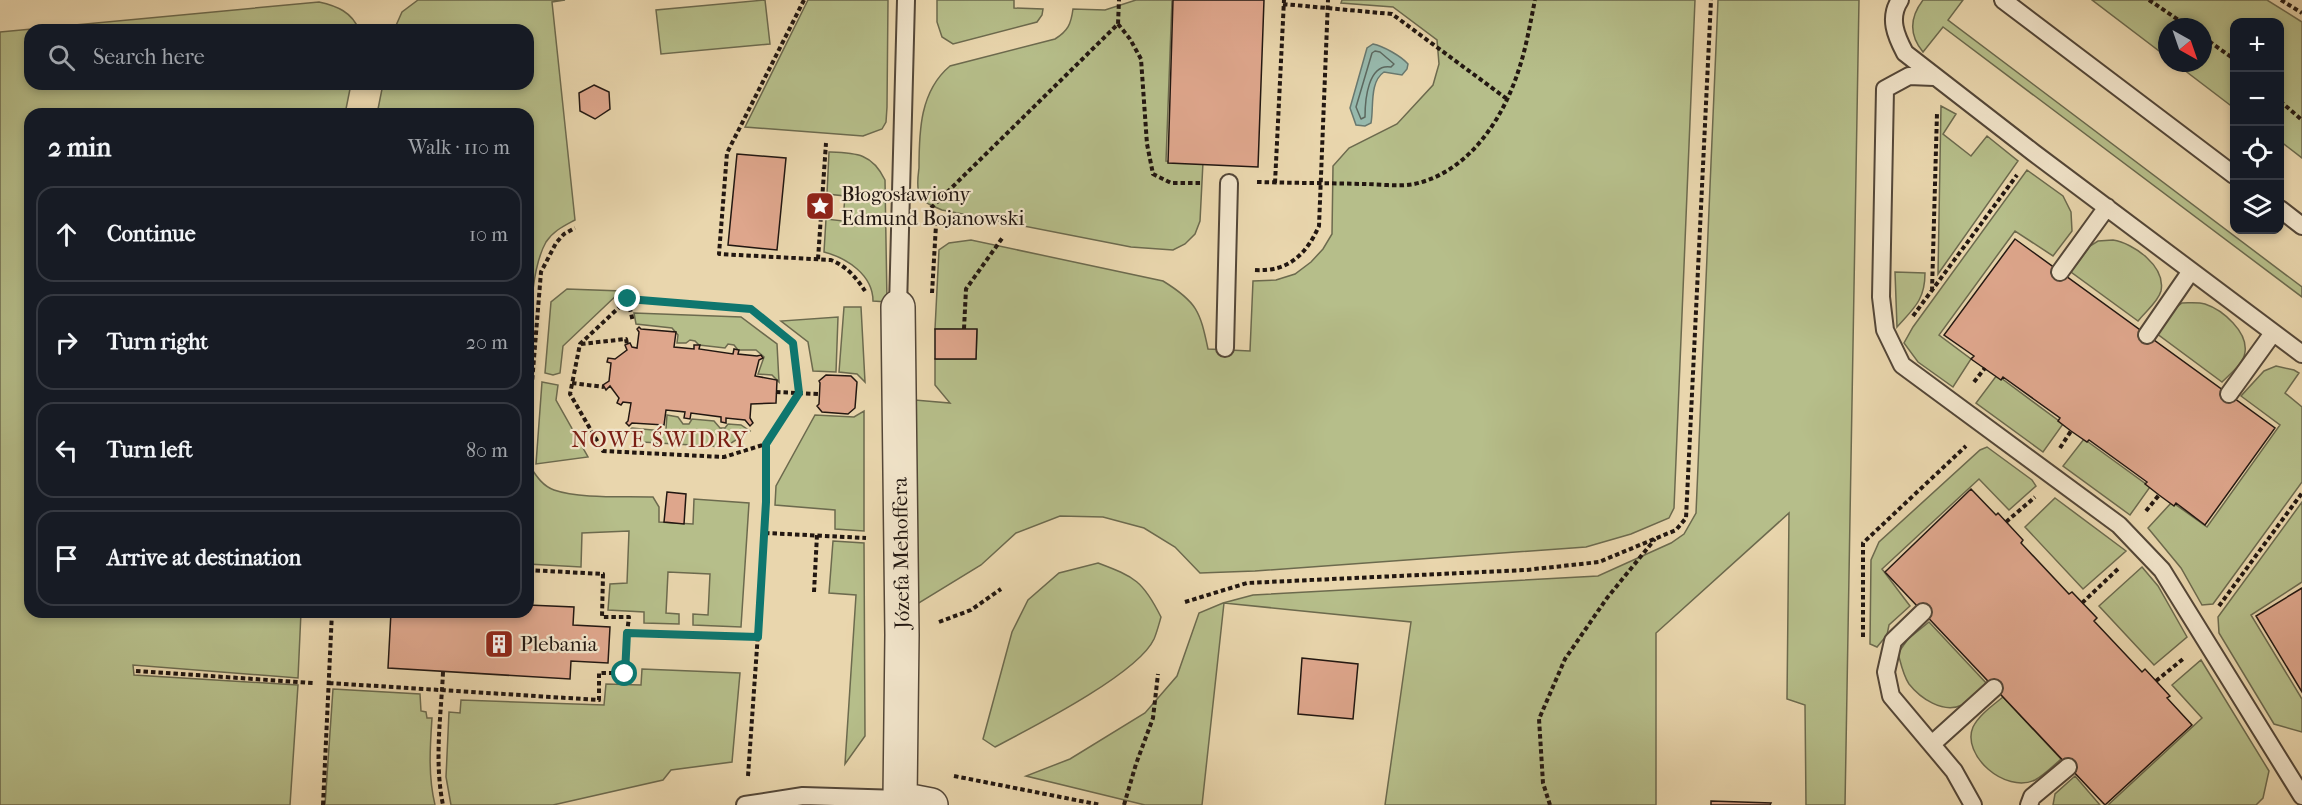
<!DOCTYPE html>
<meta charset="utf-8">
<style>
:root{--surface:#171b24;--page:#20242c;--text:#f1f3f6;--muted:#9ea1a6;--line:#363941}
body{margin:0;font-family:"IM FELL French Canon",serif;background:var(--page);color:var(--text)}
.controls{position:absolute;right:18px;top:18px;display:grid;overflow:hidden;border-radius:12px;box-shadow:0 3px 9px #0003}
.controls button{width:54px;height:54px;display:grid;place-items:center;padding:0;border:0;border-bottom:2px solid var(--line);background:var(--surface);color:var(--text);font:30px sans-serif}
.compass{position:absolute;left:2158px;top:18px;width:54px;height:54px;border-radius:50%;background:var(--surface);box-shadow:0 3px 9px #0003;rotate:140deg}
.stop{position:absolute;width:18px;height:18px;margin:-14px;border:4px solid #0f766e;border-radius:50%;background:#fff}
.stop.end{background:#0f766e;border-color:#fff;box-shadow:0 2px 6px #0008}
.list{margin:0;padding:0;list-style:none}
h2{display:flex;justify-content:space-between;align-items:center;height:78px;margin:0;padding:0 24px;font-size:26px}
h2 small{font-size:20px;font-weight:400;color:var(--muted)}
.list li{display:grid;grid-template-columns:39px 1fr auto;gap:18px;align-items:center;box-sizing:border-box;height:96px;margin:0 12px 12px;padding:0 12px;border:2px solid var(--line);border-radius:18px}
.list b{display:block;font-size:22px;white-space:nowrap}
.list em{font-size:20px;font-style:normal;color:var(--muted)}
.icon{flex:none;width:33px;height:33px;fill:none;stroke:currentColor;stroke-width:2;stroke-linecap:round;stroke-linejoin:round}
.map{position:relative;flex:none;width:2302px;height:805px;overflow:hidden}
.search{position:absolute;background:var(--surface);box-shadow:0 3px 9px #0003;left:24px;top:24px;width:510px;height:66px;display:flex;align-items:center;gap:15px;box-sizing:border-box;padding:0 21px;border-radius:18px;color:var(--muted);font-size:22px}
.panel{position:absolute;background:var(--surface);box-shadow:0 3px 9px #0003;left:24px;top:108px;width:510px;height:510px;border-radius:18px}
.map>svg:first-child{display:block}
.green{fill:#b6be8a;stroke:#6c6a4e;stroke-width:1.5}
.water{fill:#97b9ad;stroke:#68786f;stroke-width:1.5}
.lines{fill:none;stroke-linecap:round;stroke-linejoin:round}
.shore{stroke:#5c685f;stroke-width:1.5}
.building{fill:#dea68c;stroke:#221711;stroke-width:1.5}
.lane-casing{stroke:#544738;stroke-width:20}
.street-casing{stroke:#544738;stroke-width:36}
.path{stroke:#221711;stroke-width:4;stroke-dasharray:4.5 3;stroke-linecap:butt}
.lane{stroke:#f1e4ca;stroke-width:16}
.street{stroke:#f1e4ca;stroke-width:33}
.route{stroke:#0f766e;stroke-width:8}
.labels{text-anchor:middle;stroke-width:4.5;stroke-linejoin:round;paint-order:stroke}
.poi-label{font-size:21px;fill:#221711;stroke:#f1e4ca;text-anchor:start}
.street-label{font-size:21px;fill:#221711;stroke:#f1e4ca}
.neighbourhood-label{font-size:22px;letter-spacing:1.5px;fill:#7a1f14;stroke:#f1e4ca}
</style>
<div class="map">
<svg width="2302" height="805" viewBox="0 0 2302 805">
<rect width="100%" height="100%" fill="#e9d6ad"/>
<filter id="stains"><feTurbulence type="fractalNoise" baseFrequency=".00333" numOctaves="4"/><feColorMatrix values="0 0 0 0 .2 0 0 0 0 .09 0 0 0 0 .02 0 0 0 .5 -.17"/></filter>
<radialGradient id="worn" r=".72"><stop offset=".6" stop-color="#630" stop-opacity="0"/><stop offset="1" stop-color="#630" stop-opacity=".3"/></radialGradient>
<!-- green -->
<path class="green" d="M 418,0 L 565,0 L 552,2 L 575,220 C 564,226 553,231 546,242 C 528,274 531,337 528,374 L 528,114 L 377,114 L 383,84 L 528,84 L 528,30 L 394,30 L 402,12 Z
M 765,0 L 770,44 L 661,54 L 656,10 Z
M 808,0 L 888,0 L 887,107 L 886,122 L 882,129 L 863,136 L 745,127 Z
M 937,0 L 1014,0 L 1014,8 L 1043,9 L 1042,15 L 1037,22 L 953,44 L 942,37 L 937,22 Z
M 1136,0 L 1172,0 L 1166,161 L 1203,162 L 1200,221 L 1195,234 L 1185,244 L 1173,250 L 1131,247 L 942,210 C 934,206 924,204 920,195 C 916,188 918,176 919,168 C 919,131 920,91 950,66 L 1055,39 C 1068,31 1071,24 1073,9 L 1105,10 Z
M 1342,0 L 1695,0 L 1674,508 L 1669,518 L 1631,534 L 1586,547 L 1255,571 L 1200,573 L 1175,547 L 1144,528 L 1103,517 L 1060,516 L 1016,533 L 981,565 L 914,606 L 915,400 L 950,403 L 935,385 L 935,359 L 976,359 L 977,330 L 935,329 L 939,250 L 949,243 L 971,240 L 1163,281 C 1197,302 1200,311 1208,349 L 1250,351 L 1253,281 L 1276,280 L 1295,274 L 1311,262 L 1323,249 L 1332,234 L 1333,166 L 1349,148 L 1397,124 L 1433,85 L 1439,64 L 1437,40 L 1393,7 L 1341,3 Z
M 1718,0 L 1859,0 L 1845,805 L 1806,805 L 1805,705 L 1787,699 L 1789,513 L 1656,633 L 1656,805 L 1385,805 L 1411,622 L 1224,603 L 1202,805 L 1145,805 L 1026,776 L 1070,759 L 1145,713 L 1177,676 L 1199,613 L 1223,603 L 1253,595 L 1598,576 L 1671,543 L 1684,534 L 1696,513 Z
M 1923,0 L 1963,0 L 1948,20 L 2302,287 L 2302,297 L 1943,27 L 1923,52 C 1909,35 1910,17 1923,0 Z
M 2092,0 L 2267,0 L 2302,22 L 2302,158 L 2280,141 L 2280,22 L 2234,22 L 2234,108 L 2175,63 L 2203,63 L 2203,27 L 2167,27 L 2167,57 Z
M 319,2 C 337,6 352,12 359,30 L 30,30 L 30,84 L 351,84 L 345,114 L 30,114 L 30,612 L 224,612 L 230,616 L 239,612 L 301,612 L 298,678 L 133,665 L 134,675 L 298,685 L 290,805 L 0,805 L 0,32 Z
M 1941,106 L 1956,114 L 1943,134 L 1971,156 L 1987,136 L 2018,161 L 1938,274 Z
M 829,152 C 856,153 872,153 885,180 L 887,302 L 873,301 C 873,275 847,258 824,252 L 826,219 L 843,221 L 845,196 L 827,194 Z
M 2027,170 L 2063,196 L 2071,212 L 2072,231 L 2053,256 L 2015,231 L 1939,335 L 1971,359 L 1953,387 L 1918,362 L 1904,343 L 1913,327 Z
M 2113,240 C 2133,243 2166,266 2161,291 C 2158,302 2145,312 2138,321 L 2071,272 L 2090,246 L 2098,241 Z
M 1895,272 L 1925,273 C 1925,300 1914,308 1897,327 Z
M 567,289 L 621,291 L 563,346 L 560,373 L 553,375 L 545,373 L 551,302 Z
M 2182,303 C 2190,303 2198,302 2205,304 C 2223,310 2248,332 2245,352 C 2244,363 2230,374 2222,382 L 2156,333 L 2174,309 Z
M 844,307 L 861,307 L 865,382 L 857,374 L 839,372 Z
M 634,313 L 741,317 L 777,344 L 779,382 L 772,375 L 758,374 L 764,357 L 756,350 L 738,350 L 734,345 L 728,344 L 725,348 L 699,345 L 695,341 L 690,340 L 686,343 L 677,343 L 678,335 L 672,328 L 636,324 Z
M 838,317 L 836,372 L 813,371 L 808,342 L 781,321 Z
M 2276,366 L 2294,370 L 2299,373 L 2285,393 L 2302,407 L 2302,482 L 2213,604 L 2202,605 L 2181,568 L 2148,528 L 2172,502 L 2207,527 L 2280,425 L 2241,396 L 2264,371 Z
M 1997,375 L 2063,424 L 2043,452 L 1976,403 Z
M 542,382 L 558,385 L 556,400 L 588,457 L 536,464 Z
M 864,411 L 864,531 L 835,529 L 835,510 L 775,505 L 776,486 L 815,415 L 854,417 Z
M 667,415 L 678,417 L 683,424 L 689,424 L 692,419 L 714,421 L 720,428 L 725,428 L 728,424 L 741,425 L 750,431 L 725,447 L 642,442 L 629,431 L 632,428 L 663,431 L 666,429 Z
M 2084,439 L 2150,487 L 2130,515 L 2063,466 Z
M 1987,447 L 2032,480 L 2036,486 L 2009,510 L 1979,479 L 1882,569 L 1910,606 L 1889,625 L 1887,635 L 1877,647 L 1870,644 L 1871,560 L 1879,542 L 1980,450 Z
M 531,468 C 537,477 543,486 554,490 C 580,499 625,496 653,497 L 659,507 L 659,522 L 693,524 L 694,499 L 749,503 L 741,627 L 693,625 L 693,614 L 708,615 L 710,574 L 668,572 L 666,613 L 679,614 L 679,624 L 644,623 L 644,612 L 608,610 L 610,584 L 627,583 L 629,531 L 582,533 L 581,567 L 528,564 L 528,491 Z
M 2055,498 L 2126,551 L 2083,589 L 2025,527 Z
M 2302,502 L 2302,582 L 2251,615 L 2302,699 L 2302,732 L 2274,724 L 2219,633 L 2218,617 Z
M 833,541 L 864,543 L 865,736 L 845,764 L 856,595 L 829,593 Z
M 1098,563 C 1135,577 1143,581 1161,617 C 1159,624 1157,632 1154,639 C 1138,674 1031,728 995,747 L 983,739 L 1012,632 L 1028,600 L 1059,573 Z
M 2142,567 L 2158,586 L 2187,637 L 2154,665 L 2099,606 Z
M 1929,622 L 1987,684 C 1979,690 1971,700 1962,705 C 1943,714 1920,698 1909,684 C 1903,675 1901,664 1898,653 L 1908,639 Z
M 2201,660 L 2269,771 L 2263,798 L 2256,805 L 2108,805 L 2202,718 L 2172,685 Z
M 642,669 L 740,673 L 732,762 L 671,770 L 663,780 L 553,805 L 451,805 L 446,777 L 449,712 L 460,713 L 461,700 L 604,705 L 606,684 L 641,685 Z
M 333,689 L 420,694 L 421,711 L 426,712 L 427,718 L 432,718 C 430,748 428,775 435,805 L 325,805 Z
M 2003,697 L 2061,759 C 2053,766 2044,775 2035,780 C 2005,794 1961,755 1973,727 C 1979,715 1992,706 2003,697 Z
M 2075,776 L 2100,805 L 2053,805 L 2055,794 Z"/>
<!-- water -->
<path class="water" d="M 1373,44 C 1383,46 1401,56 1408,64 L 1407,69 L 1402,75 L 1384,72 C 1369,82 1374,108 1371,123 L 1365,126 L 1356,125 L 1350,108 L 1367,48 Z"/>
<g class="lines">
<!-- shore -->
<path class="shore" d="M 1375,51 L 1380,52 L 1394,64 L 1391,67 C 1368,63 1365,100 1365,117 L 1361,119 L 1356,107 L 1372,53 Z"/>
</g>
<!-- building -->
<path class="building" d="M 1173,0 L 1264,0 L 1258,167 L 1168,163 Z
M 594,85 L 609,92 L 610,109 L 595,119 L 580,111 L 579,93 Z
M 737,154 L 786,158 L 777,250 L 728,245 Z
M 2015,239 L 2275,428 L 2205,525 L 2176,503 L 2174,506 L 2159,495 L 2145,484 L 2147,482 L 2089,440 L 2087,442 L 2071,431 L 2058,421 L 2060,418 L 2003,377 L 2001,380 L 1971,359 L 1974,356 L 1944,335 Z
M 639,327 L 641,329 L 676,332 L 674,347 L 694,349 L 694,345 L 700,345 L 699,349 L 733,354 L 734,349 L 739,350 L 738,354 L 757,356 L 761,355 L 763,358 L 759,360 L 755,376 L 777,380 L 776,403 L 751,404 L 750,418 L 753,423 L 750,426 L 745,420 L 726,418 L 726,423 L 721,422 L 721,417 L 691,413 L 690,419 L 684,418 L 685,412 L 666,410 L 664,425 L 632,423 L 629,426 L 626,423 L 628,421 L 631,403 L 623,402 L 621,405 L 617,403 L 619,398 L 610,386 L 606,390 L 603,385 L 609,381 L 611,363 L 607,362 L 608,358 L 615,359 L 627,350 L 625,345 L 627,344 L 630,343 L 632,347 L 637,348 L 639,332 L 637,329 Z
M 935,329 L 977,329 L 976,359 L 935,359 Z
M 826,375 L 851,376 L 857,382 L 855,408 L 848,414 L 822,412 L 817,406 L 819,404 L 820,383 L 819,381 Z
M 1971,489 L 1996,515 L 1998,513 L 2023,540 L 2021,543 L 2069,594 L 2072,592 L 2097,618 L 2094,621 L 2142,672 L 2145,669 L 2170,696 L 2167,698 L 2192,725 L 2105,805 L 1885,572 Z
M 667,492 L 686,494 L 684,524 L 664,522 Z
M 2302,588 L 2302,692 L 2256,616 Z
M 528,605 L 574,607 L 573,625 L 610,627 L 608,663 L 571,661 L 570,679 L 388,668 L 391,612 L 528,612 Z
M 1302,658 L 1358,664 L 1353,719 L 1298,714 Z
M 1711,801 L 1771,803 L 1770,805 L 1711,805 Z"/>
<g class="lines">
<!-- lane casing -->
<g class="lane-casing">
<path id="lane" d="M 1900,0 C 1888,18 1896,36 1905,53 L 2034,153 L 2302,354
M 2003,0 L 2234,175
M 1934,77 L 1909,76 L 1885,89 L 1881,297 L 1885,330 L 1902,365 L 2119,525 L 2162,570 L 2302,796
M 2280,209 L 2302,226
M 2060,272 L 2107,207
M 898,307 L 906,0
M 2147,335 L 2191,271
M 1225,348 L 1229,183
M 2229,394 L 2273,333
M 1923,612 L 1893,641 L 1886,672 L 1891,696 L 1954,771 L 1973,805
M 1932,744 L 1994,688
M 745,805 L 803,796 L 900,799
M 2029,805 L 2032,797 L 2068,767"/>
</g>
<!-- street casing -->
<g class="street-casing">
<path id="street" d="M 898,307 L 902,635 L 900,799 L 931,805"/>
</g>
<!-- path -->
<path class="path" d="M 804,0 L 727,153 L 719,254 L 831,260 C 846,266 856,277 865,291
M 2149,0 L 2189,27
M 2281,0 L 2302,13
M 1283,4 L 1392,14 L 1507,99
M 1118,24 L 1130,39 L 1141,59 L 1147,144 L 1153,174 L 1171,183 L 1202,183
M 2203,37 L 2234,59
M 2280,101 L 2302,120
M 1257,182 C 1293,183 1328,183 1363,184 C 1379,184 1398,187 1414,184 C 1467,173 1502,121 1518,72 C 1526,49 1530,24 1535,0
M 1275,183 L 1284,0
M 931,208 L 1118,24 L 1119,0
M 818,259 L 826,143
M 1255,270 C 1288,272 1306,255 1319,226 L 1328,0
M 1932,291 L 1937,113
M 932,293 L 936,225
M 628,299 L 751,309 L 793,343 L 799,393 L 766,444 L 724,457 L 603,451 L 570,394 L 580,344 Z
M 628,300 L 633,322
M 1913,316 L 2017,175
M 964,329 L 966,289 L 1003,237
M 581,344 L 626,339 L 627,344
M 1974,382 L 1985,368
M 572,383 L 604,387
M 776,392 L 818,394
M 528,432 L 541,272 L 556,243 L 564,234 L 575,228
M 2060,448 L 2071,431
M 2146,511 L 2159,495
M 2006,522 L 2035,497
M 765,533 L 866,538
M 528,570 L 603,574 L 602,617 L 629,617 L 627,633 L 757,637
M 814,592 L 817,535
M 1185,602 L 1247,583 L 1526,570 L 1599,562 L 1676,530 L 1686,518 L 1711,0
M 2082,603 L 2120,567
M 2219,606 L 2302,493
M 939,622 L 971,610 L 1001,589
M 1863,637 L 1863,543 L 1966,446
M 136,671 L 313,683
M 443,672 C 441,717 434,761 443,805
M 2156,681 L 2183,659
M 329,683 L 599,700 L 599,673 L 625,673 L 627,633
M 748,776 L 765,533 L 766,444
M 954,776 L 1101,805
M 323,805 L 332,612
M 1124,805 L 1136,764 L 1153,718 L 1158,674
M 1550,805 L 1543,783 L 1539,719 L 1565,659 L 1607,598 L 1655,539"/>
<!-- lane -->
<use href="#lane" class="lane"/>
<!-- street -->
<use href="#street" class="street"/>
</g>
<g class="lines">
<!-- route -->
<path class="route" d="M 625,674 L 627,633 L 758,637 L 766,502 L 766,444 L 799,393 L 793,343 L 751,309 L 628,299"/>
</g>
<!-- icons -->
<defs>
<g id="sight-square" transform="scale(1.5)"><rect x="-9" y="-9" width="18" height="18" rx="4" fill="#8f2418" stroke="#f1e4ca"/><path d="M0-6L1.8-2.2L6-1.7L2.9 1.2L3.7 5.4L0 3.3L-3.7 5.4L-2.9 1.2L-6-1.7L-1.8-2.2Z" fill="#fff"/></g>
<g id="building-square" transform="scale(1.5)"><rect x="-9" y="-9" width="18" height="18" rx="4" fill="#8f2418" stroke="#f1e4ca"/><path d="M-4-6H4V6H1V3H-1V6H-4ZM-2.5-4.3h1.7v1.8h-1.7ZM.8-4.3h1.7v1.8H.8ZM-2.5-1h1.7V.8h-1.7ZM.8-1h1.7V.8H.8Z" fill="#fff"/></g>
</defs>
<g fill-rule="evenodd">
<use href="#sight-square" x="820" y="206"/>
<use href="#building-square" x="499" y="644"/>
</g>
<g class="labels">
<!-- poi labels -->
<g class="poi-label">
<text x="841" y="201">Błogosławiony<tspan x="841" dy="24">Edmund Bojanowski</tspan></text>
<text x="520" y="651">Plebania</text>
</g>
<!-- street labels -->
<g class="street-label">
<text transform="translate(901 553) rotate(-91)" y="7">Józefa Mehoffera</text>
</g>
<!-- neighbourhood labels -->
<g class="neighbourhood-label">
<text x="660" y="447">NOWE ŚWIDRY</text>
</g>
</g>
<rect width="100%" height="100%" filter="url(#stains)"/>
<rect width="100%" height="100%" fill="url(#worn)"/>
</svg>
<div class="controls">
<button>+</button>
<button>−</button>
<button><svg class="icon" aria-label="locate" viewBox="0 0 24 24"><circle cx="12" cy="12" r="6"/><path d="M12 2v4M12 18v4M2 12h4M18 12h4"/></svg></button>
<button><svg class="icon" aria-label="layers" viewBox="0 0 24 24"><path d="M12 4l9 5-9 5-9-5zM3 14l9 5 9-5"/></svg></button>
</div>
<svg class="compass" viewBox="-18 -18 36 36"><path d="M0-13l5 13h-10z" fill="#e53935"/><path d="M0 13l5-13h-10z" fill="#9ea1a6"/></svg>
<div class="stop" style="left:625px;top:674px"></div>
<div class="stop end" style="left:628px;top:299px"></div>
<div class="search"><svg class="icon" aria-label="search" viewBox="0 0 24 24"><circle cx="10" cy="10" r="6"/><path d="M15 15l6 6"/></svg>Search here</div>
<section class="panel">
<h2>2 min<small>Walk · 110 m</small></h2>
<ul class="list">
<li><svg class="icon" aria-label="ahead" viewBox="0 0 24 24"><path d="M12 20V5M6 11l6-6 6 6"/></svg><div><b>Continue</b></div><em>10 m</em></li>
<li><svg class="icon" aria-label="right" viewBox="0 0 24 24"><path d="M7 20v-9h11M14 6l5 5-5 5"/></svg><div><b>Turn right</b></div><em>20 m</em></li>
<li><svg class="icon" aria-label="left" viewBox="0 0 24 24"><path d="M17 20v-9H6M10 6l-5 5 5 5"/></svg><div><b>Turn left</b></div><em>80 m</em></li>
<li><svg class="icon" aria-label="arrive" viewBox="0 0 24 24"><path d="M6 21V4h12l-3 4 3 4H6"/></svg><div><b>Arrive at destination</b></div></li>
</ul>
</section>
</div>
